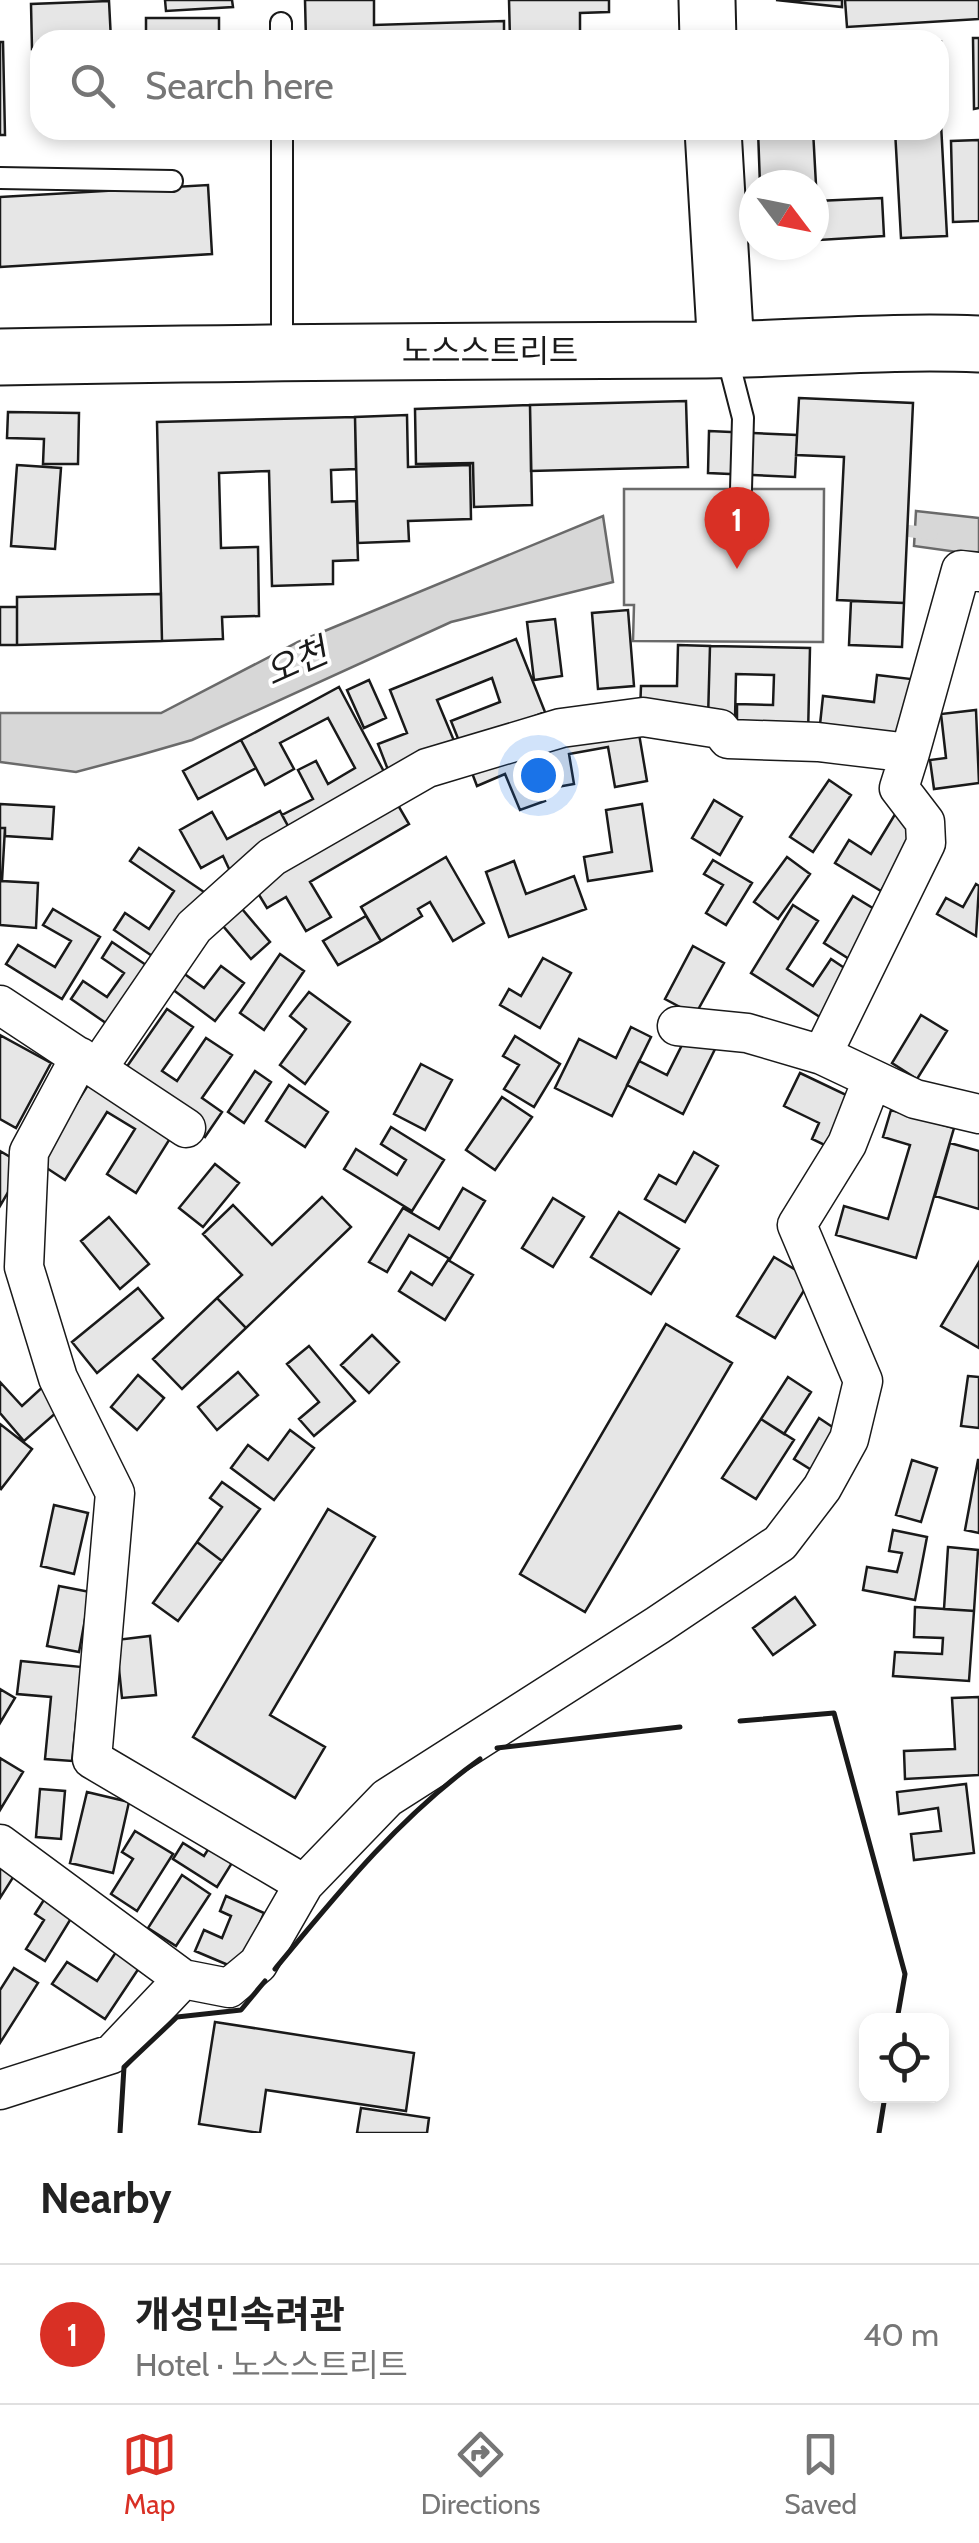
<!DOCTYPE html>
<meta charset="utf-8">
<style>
:root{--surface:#fff;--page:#f6f6f6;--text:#222;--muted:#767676;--line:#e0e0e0;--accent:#d93025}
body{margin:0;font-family:Cabin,"Noto Sans KR",sans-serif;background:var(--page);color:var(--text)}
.controls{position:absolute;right:30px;bottom:30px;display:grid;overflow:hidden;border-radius:20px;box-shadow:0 5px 15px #0003}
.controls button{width:90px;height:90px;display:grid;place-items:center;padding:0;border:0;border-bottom:2px solid var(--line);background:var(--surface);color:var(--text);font:50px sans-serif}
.compass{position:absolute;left:739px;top:170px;width:90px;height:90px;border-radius:50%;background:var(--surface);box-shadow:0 5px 15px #0003;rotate:122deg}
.you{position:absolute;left:538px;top:775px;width:35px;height:35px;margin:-25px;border:8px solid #fff;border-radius:50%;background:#1a73e8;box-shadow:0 0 0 15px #1a73e833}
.badge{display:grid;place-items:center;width:65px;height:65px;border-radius:50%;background:var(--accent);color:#fff;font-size:32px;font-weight:700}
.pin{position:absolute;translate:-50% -82px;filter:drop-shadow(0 2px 5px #0008)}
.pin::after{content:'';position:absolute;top:52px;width:35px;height:30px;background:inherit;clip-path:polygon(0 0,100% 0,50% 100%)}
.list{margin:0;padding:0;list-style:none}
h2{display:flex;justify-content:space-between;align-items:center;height:130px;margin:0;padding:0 40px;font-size:42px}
h2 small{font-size:32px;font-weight:400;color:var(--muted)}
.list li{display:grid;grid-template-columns:65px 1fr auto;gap:30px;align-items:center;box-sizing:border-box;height:140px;padding:0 40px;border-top:2px solid var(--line)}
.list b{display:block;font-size:38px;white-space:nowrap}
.list p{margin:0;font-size:32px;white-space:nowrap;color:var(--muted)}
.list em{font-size:32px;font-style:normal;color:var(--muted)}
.icon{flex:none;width:55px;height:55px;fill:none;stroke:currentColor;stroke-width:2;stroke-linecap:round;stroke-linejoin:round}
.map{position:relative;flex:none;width:979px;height:2133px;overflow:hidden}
.search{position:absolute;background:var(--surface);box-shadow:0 5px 15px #0003;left:30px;right:30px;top:30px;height:110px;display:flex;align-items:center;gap:25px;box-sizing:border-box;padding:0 35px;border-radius:30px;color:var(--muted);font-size:38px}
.sheet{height:270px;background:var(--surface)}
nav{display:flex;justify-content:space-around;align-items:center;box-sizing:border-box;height:140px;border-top:2px solid var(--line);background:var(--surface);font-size:28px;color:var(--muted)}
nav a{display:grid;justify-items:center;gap:5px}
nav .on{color:var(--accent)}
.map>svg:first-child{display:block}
.built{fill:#ededed;stroke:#6a6a6a;stroke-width:2.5}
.water{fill:#d7d7d7;stroke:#6a6a6a;stroke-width:2.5}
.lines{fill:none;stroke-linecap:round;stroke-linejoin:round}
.stream{stroke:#d7d7d7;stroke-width:12}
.building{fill:#e6e6e6;stroke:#1a1a1a;stroke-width:2.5}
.service-casing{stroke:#1a1a1a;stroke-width:24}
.minor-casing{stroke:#1a1a1a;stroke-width:41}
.secondary-casing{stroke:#1a1a1a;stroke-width:59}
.service{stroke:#fff;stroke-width:20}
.minor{stroke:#fff;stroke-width:38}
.secondary{stroke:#fff;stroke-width:55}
.wall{stroke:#1a1a1a;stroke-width:5}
.labels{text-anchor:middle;stroke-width:8;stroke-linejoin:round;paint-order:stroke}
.street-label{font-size:32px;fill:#1a1a1a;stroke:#fff}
.water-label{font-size:35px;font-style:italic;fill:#1a1a1a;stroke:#fff}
</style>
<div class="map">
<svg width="979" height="2133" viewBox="0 0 979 2133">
<rect width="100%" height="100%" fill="#fff"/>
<!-- built -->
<path class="built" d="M 624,489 L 824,489 L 823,642 L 633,641 L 634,605 L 624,605 Z"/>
<!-- water -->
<path class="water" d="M 916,511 L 979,518 L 979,555 L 914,546 Z
M 603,516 L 613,582 L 451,622 L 192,740 L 140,755 L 76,772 L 0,762 L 0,713 L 161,713 L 298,642 Z"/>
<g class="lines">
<!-- stream -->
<path class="stream" d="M 909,531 L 932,534"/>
</g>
<!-- building -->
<path class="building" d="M 165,0 L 232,0 L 233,7 L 166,11 Z
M 305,0 L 374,0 L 374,25 L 504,21 L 504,40 L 306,40 Z
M 509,0 L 609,0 L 609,12 L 580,13 L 580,40 L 510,40 Z
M 776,0 L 842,0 L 842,7 Z
M 845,0 L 979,0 L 979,19 L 847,27 Z
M 109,1 L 111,40 L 40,40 L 40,48 L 32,49 L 31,4 Z
M 146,18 L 219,18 L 219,40 L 146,40 Z
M 973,38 L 979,38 L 979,108 L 974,109 Z
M 0,42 L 3,42 L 5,135 L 0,135 Z
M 941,42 L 945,105 L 939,105 L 939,43 Z
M 940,105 L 947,236 L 901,238 L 895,130 L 939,130 Z
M 758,130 L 813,130 L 819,240 L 814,240 L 814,185 L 760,185 Z
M 979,140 L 979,221 L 953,222 L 951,141 Z
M 208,185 L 212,254 L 0,267 L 0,197 Z
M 882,198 L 884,236 L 819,240 L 817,201 Z
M 799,398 L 913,403 L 904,603 L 837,600 L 844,457 L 796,455 Z
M 686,401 L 688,467 L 531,471 L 530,405 Z
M 530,405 L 532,505 L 474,507 L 473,463 L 416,464 L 415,409 Z
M 8,412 L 79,413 L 78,464 L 43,464 L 44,439 L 7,438 Z
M 407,415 L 408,467 L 470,465 L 471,519 L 408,521 L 409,541 L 358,543 L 355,417 Z
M 355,417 L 356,469 L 331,470 L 332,502 L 356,501 L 358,560 L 333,561 L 333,584 L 272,586 L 269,471 L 219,473 L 221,548 L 258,547 L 259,616 L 222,617 L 223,639 L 162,641 L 157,422 Z
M 709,431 L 797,435 L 795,477 L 708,473 Z
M 17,465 L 61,468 L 55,549 L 11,546 Z
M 161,594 L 162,641 L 17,645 L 17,597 Z
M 851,601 L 904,603 L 902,647 L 849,645 Z
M 0,607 L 17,607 L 17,645 L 0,645 Z
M 628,610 L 634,686 L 598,689 L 592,613 Z
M 555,619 L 562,676 L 534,680 L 527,622 Z
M 516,639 L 545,712 L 461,746 L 451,721 L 500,702 L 492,678 L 437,700 L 457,748 L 390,775 L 378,744 L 407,733 L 390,690 Z
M 678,645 L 710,646 L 708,719 L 640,712 L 641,686 L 677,686 Z
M 710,646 L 810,648 L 808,735 L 737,733 L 737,704 L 773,705 L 774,675 L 736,674 L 735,719 L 708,719 Z
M 877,675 L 911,679 L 904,743 L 819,734 L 823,696 L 874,702 Z
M 369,680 L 386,718 L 364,728 L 347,690 Z
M 339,687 L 390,783 L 293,835 L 282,815 L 313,799 L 298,770 L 316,761 L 328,784 L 355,768 L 328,718 L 280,743 L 294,769 L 265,785 L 241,740 Z
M 976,710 L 979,783 L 934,789 L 930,760 L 946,758 L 941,714 Z
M 637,722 L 647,781 L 615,787 L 608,747 L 569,754 L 574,784 L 557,787 L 552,756 L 535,760 L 531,739 Z
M 241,740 L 256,768 L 198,799 L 183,771 Z
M 522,744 L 545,801 L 520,810 L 505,774 L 477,786 L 469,765 Z
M 829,780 L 851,795 L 813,852 L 790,837 Z
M 395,800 L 409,824 L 310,882 L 331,917 L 306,931 L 286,897 L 267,908 L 253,885 Z
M 714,800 L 742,817 L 720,855 L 692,838 Z
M 0,804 L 54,807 L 52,839 L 5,836 L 5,828 L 0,828 Z
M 642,804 L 652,871 L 588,881 L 584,857 L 612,852 L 606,810 Z
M 280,811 L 295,839 L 231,873 L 223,856 L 201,868 L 180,830 L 212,812 L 227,839 Z
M 897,811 L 921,825 L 881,891 L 835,863 L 849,840 L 871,854 Z
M 0,828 L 5,828 L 2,881 L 38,883 L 36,928 L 0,925 Z
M 139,848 L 207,894 L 161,962 L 114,930 L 125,913 L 149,929 L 174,891 L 130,861 Z
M 446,857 L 484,923 L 453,941 L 430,902 L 418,909 L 422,916 L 381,941 L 361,907 Z
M 787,857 L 810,874 L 778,919 L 754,902 Z
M 713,860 L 752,883 L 726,925 L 706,913 L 723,885 L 704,874 Z
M 514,861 L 526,894 L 574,876 L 586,909 L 509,937 L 486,872 Z
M 976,884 L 979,886 L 976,936 L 937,914 L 946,898 L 963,907 Z
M 853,896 L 884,915 L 854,962 L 824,943 Z
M 237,903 L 270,942 L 251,959 L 218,920 Z
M 793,905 L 818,921 L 787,969 L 813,986 L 831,959 L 852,973 L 823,1019 L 751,973 Z
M 53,909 L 100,937 L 62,999 L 6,964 L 18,945 L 55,967 L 71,941 L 43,925 Z
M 366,916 L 381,941 L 338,965 L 323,941 Z
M 112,942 L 155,971 L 116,1030 L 71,999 L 83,981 L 107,997 L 124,973 L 102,958 Z
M 693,946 L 724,963 L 695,1015 L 665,999 Z
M 280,954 L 304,971 L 264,1030 L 240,1013 Z
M 543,958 L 571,973 L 540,1028 L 500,1005 L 509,989 L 521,996 Z
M 221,966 L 244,983 L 215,1021 L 168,986 L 179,970 L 204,988 Z
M 309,992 L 350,1022 L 305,1084 L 280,1065 L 306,1029 L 290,1016 Z
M 167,1009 L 193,1027 L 162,1071 L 177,1081 L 206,1038 L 232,1055 L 202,1098 L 222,1112 L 205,1137 L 119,1078 Z
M 921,1015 L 947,1031 L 917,1079 L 892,1063 Z
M 631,1027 L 651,1037 L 612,1116 L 555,1088 L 579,1039 L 616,1058 Z
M 689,1031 L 717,1045 L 683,1114 L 627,1085 L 639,1061 L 667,1075 Z
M 0,1035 L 51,1063 L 16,1128 L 0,1119 Z
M 515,1036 L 560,1064 L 534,1107 L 504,1089 L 519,1065 L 503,1056 Z
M 421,1064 L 452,1080 L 425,1130 L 394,1114 Z
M 255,1071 L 271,1082 L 244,1123 L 228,1112 Z
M 800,1073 L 859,1101 L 835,1150 L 812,1139 L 819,1123 L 784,1106 Z
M 93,1077 L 176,1129 L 136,1193 L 107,1174 L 135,1129 L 107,1112 L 65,1180 L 39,1163 Z
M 289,1085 L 328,1112 L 305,1147 L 266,1121 Z
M 502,1097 L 532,1117 L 495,1170 L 466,1150 Z
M 891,1110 L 954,1128 L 916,1258 L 836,1235 L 844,1206 L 888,1219 L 910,1145 L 883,1137 Z
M 391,1127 L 444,1160 L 412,1211 L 344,1169 L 356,1149 L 397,1175 L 406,1160 L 381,1144 Z
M 950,1143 L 979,1151 L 979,1209 L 935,1196 Z
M 0,1151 L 24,1165 L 0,1206 Z
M 694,1152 L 718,1166 L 685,1222 L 645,1199 L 659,1175 L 676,1184 Z
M 215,1164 L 239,1183 L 203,1227 L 179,1208 Z
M 463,1188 L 485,1201 L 450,1259 L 409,1235 L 387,1272 L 369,1262 L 403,1208 L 439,1229 Z
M 322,1197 L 351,1227 L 246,1328 L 217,1298 L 242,1275 L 203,1234 L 233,1205 L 272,1245 Z
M 553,1198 L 584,1217 L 553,1267 L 522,1248 Z
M 619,1212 L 679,1249 L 651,1294 L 591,1257 Z
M 109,1217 L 149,1264 L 120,1289 L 81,1241 Z
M 774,1257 L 811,1279 L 775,1338 L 737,1316 Z
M 448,1260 L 473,1275 L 445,1320 L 399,1291 L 411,1272 L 432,1285 Z
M 979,1262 L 979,1348 L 941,1326 Z
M 138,1288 L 163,1318 L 97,1373 L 72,1342 Z
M 217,1298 L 246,1328 L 182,1389 L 153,1359 Z
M 666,1324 L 732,1363 L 585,1612 L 520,1574 Z
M 372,1335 L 399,1362 L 369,1393 L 341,1365 Z
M 309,1346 L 355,1401 L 314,1436 L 299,1419 L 319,1402 L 287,1364 Z
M 238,1372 L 258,1395 L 217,1430 L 198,1407 Z
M 138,1375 L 164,1398 L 137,1430 L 111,1407 Z
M 968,1376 L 979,1377 L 979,1428 L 961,1426 Z
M 788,1377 L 811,1392 L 784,1434 L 761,1419 Z
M 0,1382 L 22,1406 L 47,1383 L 66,1404 L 24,1441 L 0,1413 Z
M 819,1418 L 843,1434 L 818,1474 L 794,1459 Z
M 761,1419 L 794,1440 L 756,1499 L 722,1478 Z
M 0,1424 L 32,1449 L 1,1489 L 0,1488 Z
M 290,1430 L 314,1448 L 274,1500 L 231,1468 L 248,1445 L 268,1460 Z
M 912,1460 L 937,1468 L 921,1522 L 896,1515 Z
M 978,1460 L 979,1460 L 979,1533 L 965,1530 Z
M 222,1482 L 260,1509 L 222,1561 L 197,1542 L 222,1507 L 210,1498 Z
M 54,1505 L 88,1513 L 74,1574 L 41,1566 Z
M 328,1509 L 375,1537 L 270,1715 L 325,1747 L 295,1798 L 193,1737 Z
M 893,1530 L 927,1537 L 915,1600 L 863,1590 L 867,1567 L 897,1572 L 902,1553 L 889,1551 Z
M 197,1542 L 222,1561 L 178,1621 L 153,1603 Z
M 948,1547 L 978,1550 L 974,1611 L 944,1609 Z
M 59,1586 L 90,1592 L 79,1652 L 47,1646 Z
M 795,1597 L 815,1625 L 773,1655 L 753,1628 Z
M 915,1607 L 974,1611 L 969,1681 L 893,1676 L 895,1652 L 942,1654 L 943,1638 L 914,1637 Z
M 150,1636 L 156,1695 L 122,1698 L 116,1640 Z
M 21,1661 L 82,1667 L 72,1761 L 45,1759 L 51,1697 L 17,1694 Z
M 0,1689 L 15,1698 L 0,1723 Z
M 979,1697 L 979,1775 L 905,1779 L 904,1751 L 955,1749 L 952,1698 Z
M 0,1758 L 23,1772 L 0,1810 Z
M 966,1784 L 974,1853 L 914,1860 L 911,1834 L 941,1831 L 938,1808 L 899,1814 L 897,1792 Z
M 40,1789 L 65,1791 L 61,1839 L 36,1837 Z
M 87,1792 L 129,1802 L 113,1873 L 70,1863 Z
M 135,1831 L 173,1854 L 137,1911 L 111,1894 L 133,1859 L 122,1852 Z
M 217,1835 L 240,1850 L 217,1887 L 173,1859 L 183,1843 L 204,1856 Z
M 0,1856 L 19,1868 L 0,1898 Z
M 182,1875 L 210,1894 L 176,1946 L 148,1928 Z
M 47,1895 L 75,1912 L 45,1961 L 26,1949 L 44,1920 L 35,1914 Z
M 226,1896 L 264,1913 L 240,1970 L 195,1951 L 204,1930 L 222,1938 L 231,1916 L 220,1911 Z
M 122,1943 L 145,1959 L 105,2019 L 52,1984 L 67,1962 L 97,1981 Z
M 14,1968 L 38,1983 L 0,2043 L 0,1990 Z
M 215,2022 L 414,2053 L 406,2111 L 266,2090 L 260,2133 L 199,2124 Z
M 361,2108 L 429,2118 L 427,2133 L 357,2133 Z"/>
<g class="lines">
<!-- service casing -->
<g class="service-casing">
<path id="service" d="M 281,23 L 281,40
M 282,130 L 282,349
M 0,178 L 172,181
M 726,352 L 743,418 L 741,489"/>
</g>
<!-- minor casing -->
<g class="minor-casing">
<path id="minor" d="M 0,1005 L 186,1128
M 677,1026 L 747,1033 L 822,1055 L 915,1099 L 979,1114
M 822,1055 L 926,843 L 925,822 L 899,788 L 910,753
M 80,1057 L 29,1152 L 24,1267 L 58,1378 L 115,1493 L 92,1759 L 304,1884
M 97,1069 L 194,927 L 272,857 L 427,768 L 561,728 L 643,717 L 720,729 L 728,739 L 818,742 L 910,753 L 961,570 L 979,572
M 0,1844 L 183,1979
M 0,2090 L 112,2054 L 183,1979 L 229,1988 L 258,1964 L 304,1884 L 387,1798 L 658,1625 L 780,1543 L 822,1488 L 849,1439 L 863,1381 L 797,1225 L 847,1144 L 872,1080"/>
</g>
<!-- secondary casing -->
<g class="secondary-casing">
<path id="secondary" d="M 707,0 L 708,40
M 713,130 L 726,350
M 0,357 C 235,352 471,351 706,350 C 797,349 888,340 979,344"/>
</g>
<!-- service -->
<use href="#service" class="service"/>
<!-- minor -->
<use href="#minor" class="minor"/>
<!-- secondary -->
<use href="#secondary" class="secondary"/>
<!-- wall -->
<path class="wall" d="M 740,1721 L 834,1713 L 905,1974 L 897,2020
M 497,1748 L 680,1727
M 275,1969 C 337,1894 400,1816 480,1759
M 120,2133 L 124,2067 L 177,2017 L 241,2010 L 265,1981
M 879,2133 L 885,2096"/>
</g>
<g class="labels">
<!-- street labels -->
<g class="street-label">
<text x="490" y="362">노스스트리트</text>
</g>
<!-- water labels -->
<g class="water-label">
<text transform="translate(296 662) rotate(-24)" y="12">오천</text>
</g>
</g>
</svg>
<div class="controls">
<button><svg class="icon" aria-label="locate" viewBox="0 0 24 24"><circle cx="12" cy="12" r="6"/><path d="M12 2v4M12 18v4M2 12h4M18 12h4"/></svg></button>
</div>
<svg class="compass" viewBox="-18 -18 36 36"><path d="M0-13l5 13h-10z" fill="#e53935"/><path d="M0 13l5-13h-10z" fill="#767676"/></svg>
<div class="you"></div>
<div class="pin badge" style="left:737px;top:569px">1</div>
<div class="search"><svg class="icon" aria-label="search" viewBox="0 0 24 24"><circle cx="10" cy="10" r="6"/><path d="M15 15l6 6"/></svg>Search here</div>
</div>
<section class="sheet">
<h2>Nearby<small></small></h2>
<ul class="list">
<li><span class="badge">1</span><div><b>개성민속려관</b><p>Hotel · 노스스트리트</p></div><em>40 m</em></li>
</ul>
</section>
<nav>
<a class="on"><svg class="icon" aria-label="map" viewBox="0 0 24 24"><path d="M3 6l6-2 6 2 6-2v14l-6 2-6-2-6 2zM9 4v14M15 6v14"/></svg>Map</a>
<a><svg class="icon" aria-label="directions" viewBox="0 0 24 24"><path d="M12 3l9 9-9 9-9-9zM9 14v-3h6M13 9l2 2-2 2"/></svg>Directions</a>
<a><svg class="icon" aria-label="saved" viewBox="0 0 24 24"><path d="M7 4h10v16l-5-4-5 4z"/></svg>Saved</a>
</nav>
